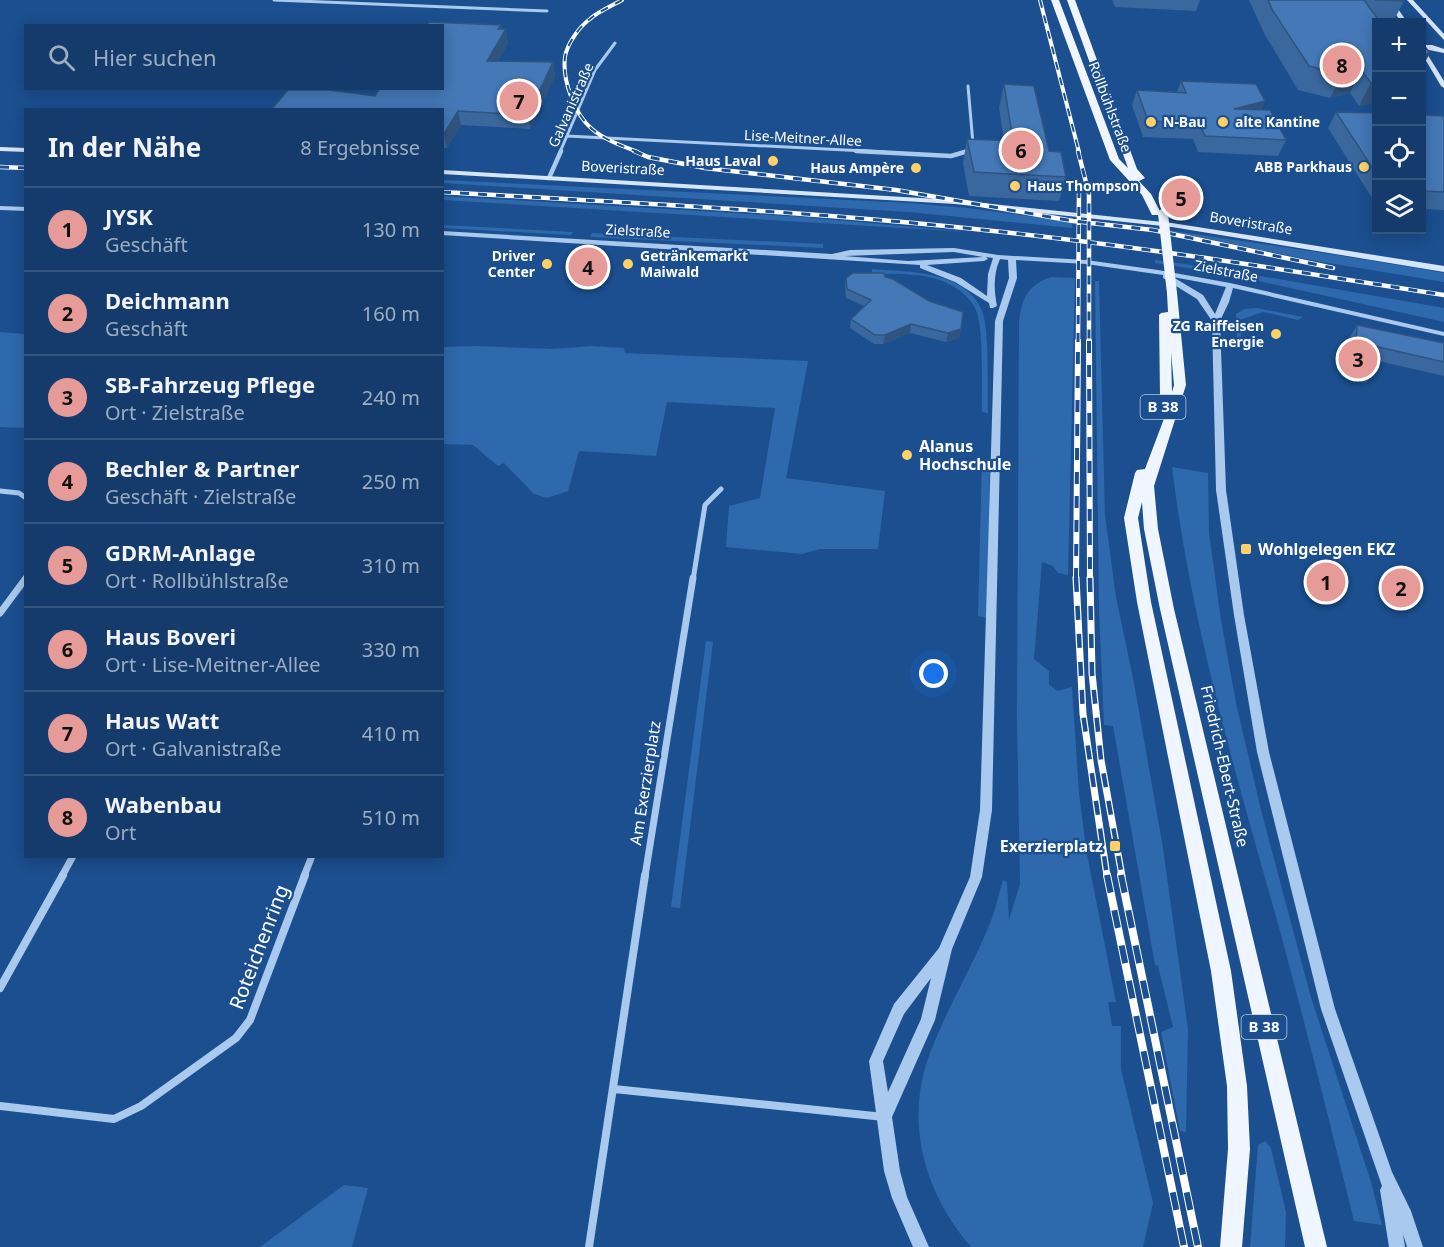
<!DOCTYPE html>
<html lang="de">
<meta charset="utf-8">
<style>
:root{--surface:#143b6b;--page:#214673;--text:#f1f3f6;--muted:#9dadc1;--line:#33557e;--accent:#e69b98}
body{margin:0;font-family:"Noto Sans",sans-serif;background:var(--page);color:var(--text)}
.controls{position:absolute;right:18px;top:18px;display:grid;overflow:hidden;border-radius:0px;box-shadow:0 3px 15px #0003}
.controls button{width:54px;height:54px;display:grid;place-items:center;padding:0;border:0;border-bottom:2px solid var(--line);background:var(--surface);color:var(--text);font:30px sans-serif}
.you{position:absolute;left:934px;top:674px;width:21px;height:21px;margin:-15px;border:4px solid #fff;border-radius:50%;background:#1a73e8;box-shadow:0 0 0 9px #1a73e833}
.badge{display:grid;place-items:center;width:39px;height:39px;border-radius:50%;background:var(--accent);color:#111;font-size:20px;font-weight:700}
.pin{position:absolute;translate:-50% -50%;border:3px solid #fff;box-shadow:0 2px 6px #0006}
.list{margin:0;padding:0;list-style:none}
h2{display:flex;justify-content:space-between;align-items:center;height:78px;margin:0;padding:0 24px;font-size:26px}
h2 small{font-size:20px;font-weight:400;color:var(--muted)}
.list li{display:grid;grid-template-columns:39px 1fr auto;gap:18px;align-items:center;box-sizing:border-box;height:84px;padding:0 24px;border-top:2px solid var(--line)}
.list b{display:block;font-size:22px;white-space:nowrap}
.list p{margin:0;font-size:20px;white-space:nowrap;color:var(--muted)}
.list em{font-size:20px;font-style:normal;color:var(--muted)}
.icon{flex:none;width:33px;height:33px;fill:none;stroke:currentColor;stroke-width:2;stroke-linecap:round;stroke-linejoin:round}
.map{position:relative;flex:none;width:1444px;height:1247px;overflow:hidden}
.search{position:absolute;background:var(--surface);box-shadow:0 3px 15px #0003;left:24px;top:24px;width:420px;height:66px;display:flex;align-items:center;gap:15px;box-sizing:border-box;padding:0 21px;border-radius:0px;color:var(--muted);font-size:22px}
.panel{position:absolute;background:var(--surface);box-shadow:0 3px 15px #0003;left:24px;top:108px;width:420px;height:750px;border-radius:0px}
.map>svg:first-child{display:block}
.green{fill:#2e69ad}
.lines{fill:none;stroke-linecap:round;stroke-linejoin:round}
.minor-far4{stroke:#a9c9ee;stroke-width:3}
.minor-far3{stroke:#a9c9ee;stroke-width:4.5}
.minor-far2{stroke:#a9c9ee;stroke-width:5}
.minor-far1{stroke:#a9c9ee;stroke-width:7}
.minor{stroke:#a9c9ee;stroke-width:8}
.tertiary{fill:#a9c9ee;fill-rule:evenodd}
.secondary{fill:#d6e6fa;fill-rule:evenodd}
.primary{fill:#f0f6ff;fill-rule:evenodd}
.rail-far4-casing{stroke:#fff;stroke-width:4}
.rail-far3-casing{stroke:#fff;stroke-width:4.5}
.rail-far2-casing{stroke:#fff;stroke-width:6}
.rail-far1-casing{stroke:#fff;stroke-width:7}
.rail-casing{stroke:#fff;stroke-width:8}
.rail-far4{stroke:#1b4f8f;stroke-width:2;stroke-dasharray:8;stroke-linecap:butt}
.rail-far3{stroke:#1b4f8f;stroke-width:3;stroke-dasharray:9;stroke-linecap:butt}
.rail-far2{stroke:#1b4f8f;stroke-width:4;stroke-dasharray:12;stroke-linecap:butt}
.rail-far1{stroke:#1b4f8f;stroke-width:4.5;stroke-dasharray:14;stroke-linecap:butt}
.rail{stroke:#1b4f8f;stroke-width:6;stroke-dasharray:18;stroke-linecap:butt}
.primary-bridge{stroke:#f0f6ff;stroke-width:10}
.wall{fill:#3a679d}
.shaded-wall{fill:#305480}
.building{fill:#4478b7;stroke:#305480;stroke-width:1.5}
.poi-dot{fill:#ffd166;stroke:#1b4f8f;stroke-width:2}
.labels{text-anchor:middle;stroke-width:4.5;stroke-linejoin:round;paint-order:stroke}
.far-street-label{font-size:14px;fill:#fff;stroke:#1b4f8f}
.far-poi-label{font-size:14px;font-weight:bold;fill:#fff;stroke:#1b4f8f;text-anchor:end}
.shield{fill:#1b4f8f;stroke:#bbcadd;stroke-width:1.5}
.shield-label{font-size:15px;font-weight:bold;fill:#fff}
.poi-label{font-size:16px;font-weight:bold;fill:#fff;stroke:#1b4f8f;text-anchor:start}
.street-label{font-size:16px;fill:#fff;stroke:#1b4f8f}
.near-street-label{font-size:20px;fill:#fff;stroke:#1b4f8f}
</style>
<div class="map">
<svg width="1444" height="1247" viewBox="0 0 1444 1247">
<rect width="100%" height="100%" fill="#1b4f8f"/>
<!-- green -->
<path class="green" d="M 443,180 L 909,203 L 967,208 L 1072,222 L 1072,228 L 908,212 L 443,183 Z
M 442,196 L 803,217 L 968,232 L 443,200 Z
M 442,225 L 443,225 L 573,232 L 571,235 L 443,228 Z
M 1160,229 C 1255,243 1350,256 1444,273 L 1444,282 L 1310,260 Z
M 592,233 L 823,244 L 823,248 L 590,237 Z
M 1155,260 L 1227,270 L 1444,308 L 1444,322 L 1227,274 L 1155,263 Z
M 872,269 C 907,272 966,270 982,311 C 990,330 987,389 988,413 L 982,412 C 981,389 985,323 974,306 C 962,286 936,276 914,275 C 900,273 886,274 872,274 Z
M 1051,277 L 1075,278 L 1068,575 L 1058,573 L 1053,566 L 1042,562 L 1034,659 L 1049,671 L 1049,684 L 1057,691 L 1072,687 L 1079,793 L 1086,849 L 1116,1002 L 1108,1002 L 1112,1026 L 1121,1026 L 1121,1069 L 1153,1203 L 1143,1247 L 971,1247 C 923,1191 903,1118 932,1048 C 948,1007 971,969 988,928 C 995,913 998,896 1003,880 L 1007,882 L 1009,920 L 1020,884 L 1017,720 L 1019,323 C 1021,300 1027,285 1051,277 Z
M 1095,281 L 1099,281 L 1105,515 L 1116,597 L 1134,683 L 1163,848 L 1188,1029 L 1186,1132 L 1180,1131 L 1161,1032 L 1173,1027 L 1158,966 L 1155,965 L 1113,726 L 1104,725 L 1099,611 Z
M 1257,308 L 1303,317 L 1298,320 L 1263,312 L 1240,320 L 1241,338 L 1237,339 L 1236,314 L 1244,309 Z
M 0,332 L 25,334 L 25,428 L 0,427 Z
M 477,346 L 553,349 L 591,346 L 624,348 L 625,353 L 808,361 L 786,478 L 885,491 L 878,549 L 819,549 L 802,554 L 726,547 L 729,506 L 760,498 L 775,408 L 667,402 L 656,456 L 579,451 L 568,491 L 547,498 L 534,494 L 504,463 L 498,466 L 473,445 L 443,444 L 443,347 Z
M 982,459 L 990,460 L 987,618 L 978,616 Z
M 1172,467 L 1208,473 L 1209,533 L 1221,620 L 1236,703 L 1261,810 L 1310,994 L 1371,1182 L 1382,1225 L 1354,1221 C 1330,1124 1306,1027 1280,931 C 1237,778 1191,625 1172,467 Z
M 706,641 L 713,642 L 680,908 L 671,907 Z
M 1265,1141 L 1271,1148 L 1286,1212 L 1285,1247 L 1250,1247 L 1258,1145 Z
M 344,1185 L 368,1188 L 352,1247 L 260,1247 Z"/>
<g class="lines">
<!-- minor-far4 -->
<path class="minor-far4" d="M 274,0 L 547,11
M 567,136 L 885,152
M 560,152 L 595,70 L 615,43
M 966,152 L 973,144 L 968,86"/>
<!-- minor-far3 -->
<path class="minor-far3" d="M 856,151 L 951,156 L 968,151
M 549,178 L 561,151"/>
<!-- minor-far2 -->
<path class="minor-far2" d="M 0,491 L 19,493 L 26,498
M 693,580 L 705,505 L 721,489"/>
<!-- minor-far1 -->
<path class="minor-far1" d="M 0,613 L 26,578
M 62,876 L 73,856
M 304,876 L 312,856
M 645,876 L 693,578"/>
<!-- minor -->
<path class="minor" d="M 0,988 L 63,875
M 614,1089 L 884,1117
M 0,1106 L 114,1119 L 141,1106 L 236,1038 L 250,1020 L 305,875
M 589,1247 L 645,875"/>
<!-- tertiary -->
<path class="tertiary" d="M 0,206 L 26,207 L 26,211 L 0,210 Z
M 442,231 L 832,254 L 850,250 L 954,248 L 998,255 L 1086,260 L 1158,270 L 1230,283 L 1444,332 L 1444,336 L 1233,288 L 1229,302 L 1220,321 L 1226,490 L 1244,615 L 1269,752 L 1335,1009 L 1392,1172 L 1411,1211 L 1423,1247 L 1407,1247 L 1403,1234 L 1405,1247 L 1389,1247 L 1380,1190 L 1382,1186 L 1321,1009 L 1257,752 L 1234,615 L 1216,490 L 1212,321 L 1197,299 L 1163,278 L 1163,275 L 1086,264 L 1016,260 L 1017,278 L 1003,321 L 992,810 L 982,877 L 952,949 L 935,1020 L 892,1117 L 900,1171 L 907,1197 L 929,1247 L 913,1247 L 892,1198 L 884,1171 L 869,1061 L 894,1004 L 939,948 L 970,877 L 980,810 L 995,321 L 1009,278 L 1008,260 L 1000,259 C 993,275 994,290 997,306 L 993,308 L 990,308 L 989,303 L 955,282 L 920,268 L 920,265 L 442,235 ZM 954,252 L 983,257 L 908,261 L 844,256 ZM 986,257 L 993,258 L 988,274 L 987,296 L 961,278 L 927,265 L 984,261 L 988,259 ZM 1173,277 L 1226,287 L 1215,314 L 1203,295 ZM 931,978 L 921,1019 L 888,1092 L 883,1061 L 904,1014 Z"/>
<!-- secondary -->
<path class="secondary" d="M 1386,0 L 1392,0 L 1407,22 L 1401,22 Z
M 1407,0 L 1413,0 L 1444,34 L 1444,40 Z
M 1422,45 L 1432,45 L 1444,49 L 1444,53 L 1424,49 L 1444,81 L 1444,88 L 1441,86 L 1422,54 Z
M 0,147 L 26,148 L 26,152 L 0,151 Z
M 442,170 L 955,200 L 1172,223 L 1444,266 L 1444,272 L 1172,227 L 955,204 L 442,174 Z"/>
<!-- primary -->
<path class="primary" d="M 1051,0 L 1059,0 L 1119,159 L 1128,168 L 1067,0 L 1075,0 L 1137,169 L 1145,178 L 1139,181 L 1151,194 L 1161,213 L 1160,215 L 1152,215 L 1142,195 L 1110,160 Z
M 1172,290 L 1177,293 L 1186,385 L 1154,486 L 1158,529 L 1174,609 L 1327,1247 L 1305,1247 L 1160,609 L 1144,529 L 1142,502 L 1138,518 L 1151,602 L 1231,971 L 1247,1086 L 1250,1149 L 1242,1247 L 1220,1247 L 1228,1149 L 1227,1086 L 1211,971 L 1137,602 L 1124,518 L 1135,473 L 1137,470 L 1145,469 L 1165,416 L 1157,416 L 1155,413 L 1160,396 L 1159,315 L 1161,313 L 1168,312 L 1167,293 ZM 1171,352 L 1174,385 L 1172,392 Z"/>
<!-- rail-far4 casing -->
<g class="rail-far4-casing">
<path id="rail-far4" d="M 622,0 C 612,6 599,11 590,19 C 579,27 567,44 565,57 C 562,80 575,115 592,129 C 605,140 622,146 638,152
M 1040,0 L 1079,152"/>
</g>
<!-- rail-far3 casing -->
<g class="rail-far3-casing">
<path id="rail-far3" d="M 634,151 L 648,157 L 705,168 L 896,190 L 1073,221 L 1153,230 L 1333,268
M 1078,151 L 1089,194 L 1089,342
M 0,167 L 26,168
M 442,192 C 626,203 810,211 993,231 C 1144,247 1294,271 1444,295
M 1078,342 L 1079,186"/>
</g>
<!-- rail-far2 casing -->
<g class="rail-far2-casing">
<path id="rail-far2" d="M 1089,341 L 1090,580
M 1076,580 L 1078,341"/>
</g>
<!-- rail-far1 casing -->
<g class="rail-far1-casing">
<path id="rail-far1" d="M 1076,578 L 1083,714 L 1107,876
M 1090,578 L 1092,673 L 1101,760 L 1122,876"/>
</g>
<!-- rail casing -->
<g class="rail-casing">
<path id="rail" d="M 1107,875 L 1184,1247
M 1121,875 L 1198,1247"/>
</g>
<!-- rail-far4 -->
<use href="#rail-far4" class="rail-far4"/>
<!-- rail-far3 -->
<use href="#rail-far3" class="rail-far3"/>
<!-- rail-far2 -->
<use href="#rail-far2" class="rail-far2"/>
<!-- rail-far1 -->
<use href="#rail-far1" class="rail-far1"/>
<!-- rail -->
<use href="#rail" class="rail"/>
<!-- primary-bridge -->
<path class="primary-bridge" d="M 1163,214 L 1172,293"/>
</g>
<!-- wall -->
<path class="wall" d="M 1112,0 L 1200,0 L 1196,11 L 1115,7 Z
M 1249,0 L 1403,0 L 1404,1 L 1393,22 L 1377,22 L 1377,102 L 1359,106 L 1350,93 L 1330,98 L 1298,90 L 1264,33 Z
M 501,25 L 502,29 L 508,43 L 498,61 L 553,62 L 555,76 L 530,129 L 461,125 L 447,148 L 442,148 L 442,110 L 375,96 Z
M 1181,81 L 1265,101 L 1261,110 L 1286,140 L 1278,156 L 1198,152 L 1193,139 L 1143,137 L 1132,105 L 1137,90 L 1177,92 Z
M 1004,84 L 1066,177 L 1059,201 L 969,196 L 963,163 L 967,139 L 1004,141 L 999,108 Z
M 1336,112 L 1377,113 L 1377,206 L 1328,128 Z
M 1422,115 L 1444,116 L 1444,210 L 1422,209 Z
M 885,277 L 961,329 L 959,338 L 946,342 L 910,333 L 883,344 L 874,344 L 850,328 L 851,319 L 864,306 L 846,298 L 845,286 L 846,278 Z
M 1357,325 L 1444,343 L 1444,376 L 1374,360 L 1374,371 L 1366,383 L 1348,378 L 1350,337 Z"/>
<!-- shaded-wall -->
<path class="shaded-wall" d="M 501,25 L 503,35 L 506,29 L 508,43 L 490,75 L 487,61 L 498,29 Z
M 1430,53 L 1422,68 L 1422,55 Z
M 553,62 L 555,76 L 530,129 L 528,115 Z
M 1361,70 L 1350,93 L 1330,98 L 1342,75 Z
M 1377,81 L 1377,102 L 1359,106 L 1371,83 Z
M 1265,101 L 1258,117 L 1234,109 Z
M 458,111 L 461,125 L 447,148 L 444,134 Z
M 911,324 L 910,333 L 883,344 L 885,335 Z
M 961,329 L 959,338 L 946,342 L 948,333 Z"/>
<!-- building -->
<path class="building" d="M 1268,0 L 1364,0 L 1380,22 L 1377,22 L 1377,81 L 1371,83 L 1361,70 L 1342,75 L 1309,66 L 1273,11 Z
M 1375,0 L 1403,0 L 1404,1 Z
M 429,22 L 501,25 L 498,29 L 506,29 L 487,61 L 553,62 L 528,115 L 458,111 L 444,134 L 442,134 L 442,110 L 271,110 L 288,90 L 329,90 L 375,96 L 380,88 L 442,88 L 442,26 L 426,26 Z
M 1422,43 L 1430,53 L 1422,55 Z
M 1181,81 L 1256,84 L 1265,101 L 1234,109 L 1270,110 L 1286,140 L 1205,136 L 1199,123 L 1148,121 L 1137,90 L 1186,93 Z
M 1004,84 L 1034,86 L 1049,151 L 1061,152 L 1066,177 L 974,172 L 967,139 L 1013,141 Z
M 1336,112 L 1377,113 L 1377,175 Z
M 1422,115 L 1444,116 L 1444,192 L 1422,191 Z
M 853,273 L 884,273 L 885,277 L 893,279 L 929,301 L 963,312 L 961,329 L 948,333 L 911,324 L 885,335 L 875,335 L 851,319 L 871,300 L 847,289 L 846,278 Z
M 1357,325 L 1444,343 L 1444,362 L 1374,346 L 1374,371 L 1355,366 Z"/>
<!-- markers -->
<g class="poi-dot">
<circle cx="1151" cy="122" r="6"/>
<circle cx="1223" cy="122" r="6"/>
<circle cx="773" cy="161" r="6"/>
<circle cx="1364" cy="167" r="6"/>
<circle cx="916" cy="168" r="6"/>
<circle cx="1015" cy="186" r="6"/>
<circle cx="547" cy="264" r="6"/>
<circle cx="628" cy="264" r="6"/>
<circle cx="1276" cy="334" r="6"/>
<circle cx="907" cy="455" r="6"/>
<rect x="1240" y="543" width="12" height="12" rx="3"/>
<rect x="1109" y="840" width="12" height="12" rx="3"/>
</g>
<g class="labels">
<!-- far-street labels -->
<g class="far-street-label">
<text transform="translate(571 105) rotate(-66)" y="5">Galvanistraße</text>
<text transform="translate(1110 107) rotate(69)" y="5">Rollbühlstraße</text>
<text transform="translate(803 138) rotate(3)" y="5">Lise-Meitner-Allee</text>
<text transform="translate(623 168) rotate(3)" y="5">Boveristraße</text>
<text transform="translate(1251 223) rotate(9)" y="5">Boveristraße</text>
<text transform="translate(638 231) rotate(3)" y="5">Zielstraße</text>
<text transform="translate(1226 271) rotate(11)" y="5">Zielstraße</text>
</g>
<!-- far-poi labels -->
<g class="far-poi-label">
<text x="1163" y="127" text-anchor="start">N-Bau</text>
<text x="1235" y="127" text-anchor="start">alte Kantine</text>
<text x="761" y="166">Haus Laval</text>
<text x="1352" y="172">ABB Parkhaus</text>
<text x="904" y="173">Haus Ampère</text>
<text x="1027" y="191" text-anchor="start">Haus Thompson</text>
<text x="535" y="261">Driver<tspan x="535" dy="16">Center</tspan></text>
<text x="640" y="261" text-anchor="start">Getränkemarkt<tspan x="640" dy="16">Maiwald</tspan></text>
<text x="1264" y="331">ZG Raiffeisen<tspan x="1264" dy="16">Energie</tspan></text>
</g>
<!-- shield labels -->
<g class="shield">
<rect x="1140.5" y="395" width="45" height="24" rx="4.5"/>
<rect x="1241.5" y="1015" width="45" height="24" rx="4.5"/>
</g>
<g class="shield-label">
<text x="1163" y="412">B 38</text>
<text x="1264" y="1032">B 38</text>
</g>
<!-- poi labels -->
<g class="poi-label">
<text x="919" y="452">Alanus<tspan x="919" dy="18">Hochschule</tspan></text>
<text x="1258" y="555">Wohlgelegen EKZ</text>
<text x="1103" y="852" text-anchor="end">Exerzierplatz</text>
</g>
<!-- street labels -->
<g class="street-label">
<text transform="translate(1225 766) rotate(77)" y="6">Friedrich-Ebert-Straße</text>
<text transform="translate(645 783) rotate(-81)" y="6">Am Exerzierplatz</text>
</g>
<!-- near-street labels -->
<g class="near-street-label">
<text transform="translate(259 947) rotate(-69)" y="7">Roteichenring</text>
</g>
</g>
</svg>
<div class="controls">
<button>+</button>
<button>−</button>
<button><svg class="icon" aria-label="locate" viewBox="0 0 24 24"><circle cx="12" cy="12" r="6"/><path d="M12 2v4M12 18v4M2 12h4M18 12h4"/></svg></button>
<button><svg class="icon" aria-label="layers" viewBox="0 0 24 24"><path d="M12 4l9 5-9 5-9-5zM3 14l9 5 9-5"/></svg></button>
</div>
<div class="you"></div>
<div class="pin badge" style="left:1326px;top:582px">1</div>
<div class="pin badge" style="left:1401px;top:588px">2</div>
<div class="pin badge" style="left:1358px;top:359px">3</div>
<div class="pin badge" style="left:588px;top:267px">4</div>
<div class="pin badge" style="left:1181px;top:198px">5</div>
<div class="pin badge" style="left:1021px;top:150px">6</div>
<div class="pin badge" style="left:519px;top:101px">7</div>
<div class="pin badge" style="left:1342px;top:65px">8</div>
<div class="search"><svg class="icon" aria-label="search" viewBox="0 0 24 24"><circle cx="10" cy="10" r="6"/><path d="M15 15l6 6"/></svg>Hier suchen</div>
<section class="panel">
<h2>In der Nähe<small>8 Ergebnisse</small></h2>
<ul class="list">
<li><span class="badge">1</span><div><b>JYSK</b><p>Geschäft</p></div><em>130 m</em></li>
<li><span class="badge">2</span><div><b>Deichmann</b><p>Geschäft</p></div><em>160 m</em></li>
<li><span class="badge">3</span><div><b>SB-Fahrzeug Pflege</b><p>Ort · Zielstraße</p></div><em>240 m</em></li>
<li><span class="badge">4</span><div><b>Bechler &amp; Partner</b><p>Geschäft · Zielstraße</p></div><em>250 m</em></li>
<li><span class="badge">5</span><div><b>GDRM-Anlage</b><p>Ort · Rollbühlstraße</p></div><em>310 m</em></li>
<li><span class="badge">6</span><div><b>Haus Boveri</b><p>Ort · Lise-Meitner-Allee</p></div><em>330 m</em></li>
<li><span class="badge">7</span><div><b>Haus Watt</b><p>Ort · Galvanistraße</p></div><em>410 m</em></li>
<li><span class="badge">8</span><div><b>Wabenbau</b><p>Ort</p></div><em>510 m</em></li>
</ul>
</section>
</div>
